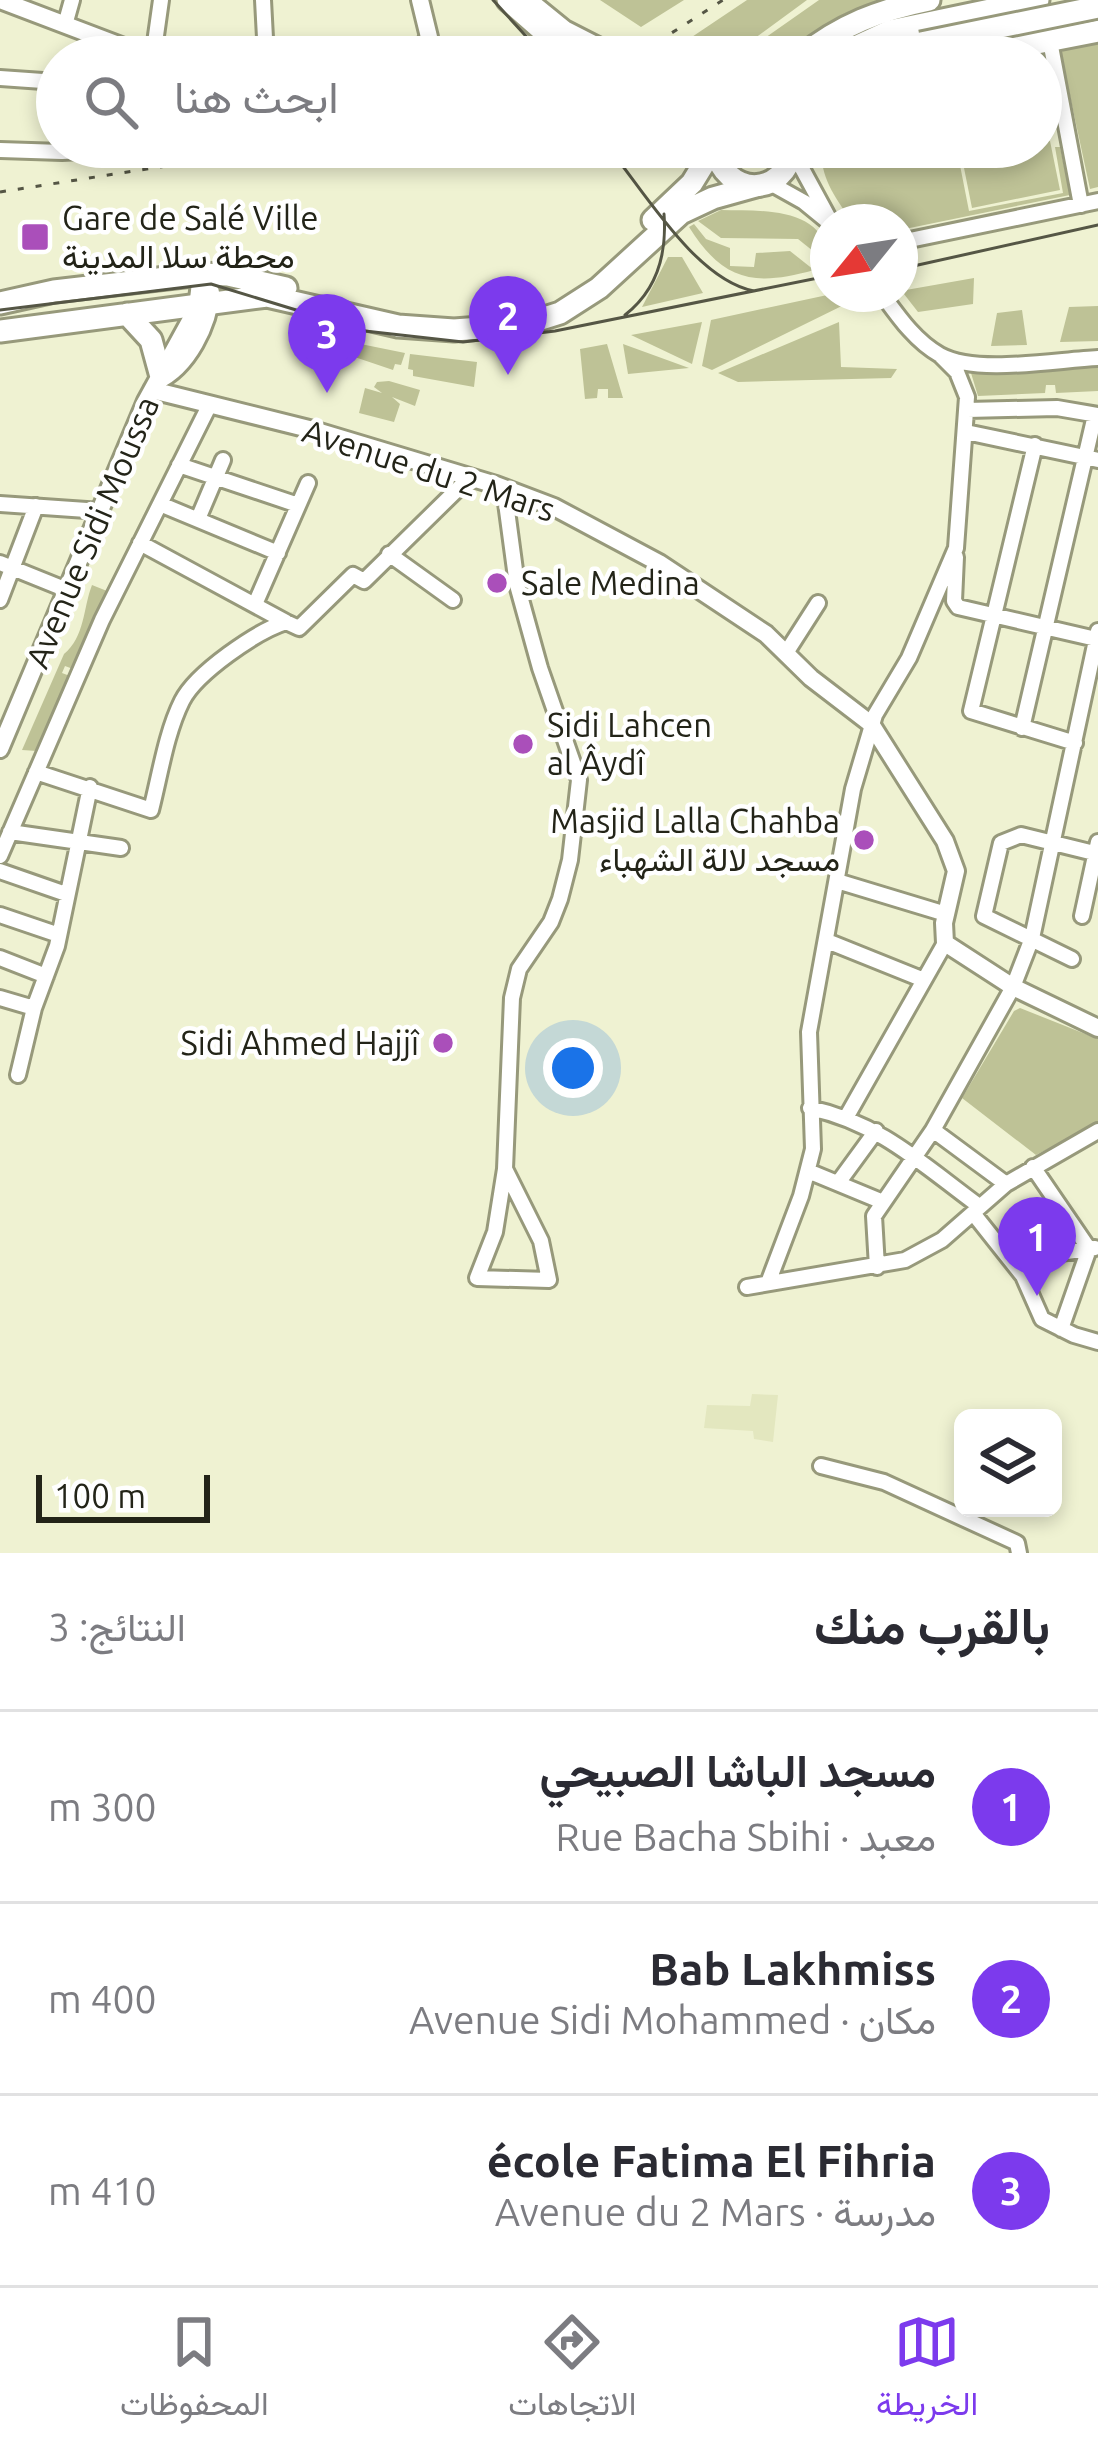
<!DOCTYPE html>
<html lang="ar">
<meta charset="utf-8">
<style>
:root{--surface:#fff;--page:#f7f7f7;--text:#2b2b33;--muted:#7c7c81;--line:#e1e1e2;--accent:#7c3aed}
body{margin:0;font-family:Ubuntu,Vazirmatn,sans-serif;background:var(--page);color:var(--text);direction:rtl}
.controls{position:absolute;right:36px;bottom:36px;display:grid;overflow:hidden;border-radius:18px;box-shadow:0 6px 18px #0003}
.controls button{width:108px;height:108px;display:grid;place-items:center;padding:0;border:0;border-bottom:3px solid var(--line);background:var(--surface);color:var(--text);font:60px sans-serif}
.compass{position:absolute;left:810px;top:204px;width:108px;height:108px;border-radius:50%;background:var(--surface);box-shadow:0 6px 18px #0003;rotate:240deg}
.scale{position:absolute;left:36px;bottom:30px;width:174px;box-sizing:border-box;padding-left:12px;border:6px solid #232418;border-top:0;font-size:33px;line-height:42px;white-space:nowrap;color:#232418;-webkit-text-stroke:9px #fff;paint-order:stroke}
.you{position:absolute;left:573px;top:1068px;width:42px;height:42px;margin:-30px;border:9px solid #fff;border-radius:50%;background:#1a73e8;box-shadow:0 0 0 18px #1a73e833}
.badge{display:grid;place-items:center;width:78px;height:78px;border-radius:50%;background:var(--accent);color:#fff;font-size:39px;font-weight:700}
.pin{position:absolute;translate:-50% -99px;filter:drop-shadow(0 3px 6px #0008)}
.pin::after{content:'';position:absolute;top:63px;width:42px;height:36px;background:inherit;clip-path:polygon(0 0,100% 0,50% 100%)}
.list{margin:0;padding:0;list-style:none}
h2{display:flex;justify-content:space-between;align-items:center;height:156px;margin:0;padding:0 48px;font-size:51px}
h2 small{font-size:39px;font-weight:400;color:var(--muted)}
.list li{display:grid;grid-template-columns:78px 1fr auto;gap:36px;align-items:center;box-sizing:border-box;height:192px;padding:0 48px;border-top:3px solid var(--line)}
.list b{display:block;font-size:45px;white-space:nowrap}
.list p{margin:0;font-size:39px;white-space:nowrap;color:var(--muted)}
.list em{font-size:39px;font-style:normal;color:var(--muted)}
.icon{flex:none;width:66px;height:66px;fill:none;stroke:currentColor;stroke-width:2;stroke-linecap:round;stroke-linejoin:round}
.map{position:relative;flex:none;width:1098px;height:1553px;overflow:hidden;direction:ltr}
.search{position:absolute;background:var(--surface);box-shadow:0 6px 18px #0003;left:36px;right:36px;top:36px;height:132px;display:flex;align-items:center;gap:30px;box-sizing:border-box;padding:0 42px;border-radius:66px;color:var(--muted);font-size:45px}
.sheet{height:732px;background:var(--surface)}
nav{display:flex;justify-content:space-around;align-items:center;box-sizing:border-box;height:168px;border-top:3px solid var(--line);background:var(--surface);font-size:33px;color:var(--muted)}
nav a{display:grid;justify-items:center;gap:6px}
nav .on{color:var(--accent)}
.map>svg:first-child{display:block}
.built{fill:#e3e7bf}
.green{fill:#bec296}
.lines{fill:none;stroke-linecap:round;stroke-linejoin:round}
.minor-casing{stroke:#97997b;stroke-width:20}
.tertiary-casing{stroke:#97997b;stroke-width:22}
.primary-casing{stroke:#97997b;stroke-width:27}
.trunk-casing{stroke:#97997b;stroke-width:27}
.minor{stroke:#fff;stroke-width:14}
.tertiary{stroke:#fff;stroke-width:16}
.primary{stroke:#fff;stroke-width:21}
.trunk{stroke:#fff;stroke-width:21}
.tram{stroke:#555645;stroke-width:3}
.rail{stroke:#555645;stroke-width:3;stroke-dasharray:6 12;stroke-linecap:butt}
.trunk-bridge-casing{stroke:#97997b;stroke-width:27;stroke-linecap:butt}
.trunk-bridge{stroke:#fff;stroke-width:21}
.poi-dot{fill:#aa4fba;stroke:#fff;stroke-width:4.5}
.labels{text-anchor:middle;stroke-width:9;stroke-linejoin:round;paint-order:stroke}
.poi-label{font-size:33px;fill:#232418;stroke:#fff;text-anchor:start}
.street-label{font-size:33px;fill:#232418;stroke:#fff}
</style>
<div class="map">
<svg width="1098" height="1553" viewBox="0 0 1098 1553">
<rect width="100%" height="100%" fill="#eff2d2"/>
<!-- built -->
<path class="built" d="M 752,1394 L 778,1395 L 773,1442 L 754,1439 L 753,1431 L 704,1428 L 707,1405 L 750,1406 Z"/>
<!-- green -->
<path class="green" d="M 600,0 L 684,0 L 641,27 Z
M 747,0 L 807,0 L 729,57 L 662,57 Z
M 819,0 L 878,0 L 844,14 L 780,57 L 738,57 Z
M 1098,41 L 1098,187 L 1090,189 L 1061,54 L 1064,48 Z
M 1050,141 L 1060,190 L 972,208 L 962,158 L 1017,147 L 1041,147 L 1041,142 Z
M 822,147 L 997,147 L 958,155 L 969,211 L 1063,193 L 1055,147 L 1060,147 L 1070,195 L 900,230 L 900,222 L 852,222 C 836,198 819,177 822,147 Z
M 721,210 C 762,211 828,206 828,263 L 798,239 L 721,238 L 698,221 Z
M 694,224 L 706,239 L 730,248 L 730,266 L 754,267 L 756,253 L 790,251 L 814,270 C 754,287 723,281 689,227 Z
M 668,257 L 682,257 L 703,293 L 642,307 Z
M 974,278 L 973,304 L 918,312 L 904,294 L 906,290 Z
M 832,294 L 856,294 L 858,298 L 712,370 L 702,366 L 711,320 Z
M 1098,306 L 1098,341 L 1060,342 L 1069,307 Z
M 1022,310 L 1027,345 L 991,346 L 997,313 Z
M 702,322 L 692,364 L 631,335 Z
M 839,322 L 841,367 L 897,369 L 891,378 L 738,382 L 718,373 Z
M 331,338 L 405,353 L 401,365 L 395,364 L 393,370 L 328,348 Z
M 607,344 L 623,398 L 608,398 L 608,389 L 598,389 L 597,398 L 585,399 L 580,349 Z
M 623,344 L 689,368 L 628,374 Z
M 410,354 L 477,362 L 474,387 L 413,376 L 413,370 L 408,369 Z
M 1098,366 L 1098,391 L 1056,393 L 1055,385 L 1046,385 L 1045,393 L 978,396 L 971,373 Z
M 389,381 L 420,390 L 415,406 L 392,397 L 400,404 L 394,422 L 359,413 L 365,388 L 382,393 L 374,387 L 377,382 Z
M 92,585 L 107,591 L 73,669 L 65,666 L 62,673 L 70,676 L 37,751 L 22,750 L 64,654 C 85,637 83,608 92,585 Z
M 1020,1008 L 1098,1039 L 1098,1123 L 1036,1155 L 962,1098 L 1014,1011 Z"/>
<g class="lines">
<!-- minor casing -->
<g class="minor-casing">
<path id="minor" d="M 263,0 L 266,57
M 65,25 L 72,0
M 1050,41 L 1081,205
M 95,57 L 96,37
M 153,57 L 161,0
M 0,78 L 57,82
M 0,150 L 62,152 L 155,147
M 793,152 L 831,222
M 770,183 L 804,202 L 826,220
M 900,242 L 1098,201
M 882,294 C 898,316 915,341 940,355 C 977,375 1055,360 1098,358
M 967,410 L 1057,408 L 1098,415
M 966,432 L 1098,460
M 1035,445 L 971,711 L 1075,743
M 179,465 L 298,505
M 504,488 L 517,585 L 540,668 L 579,780 L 570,860 L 560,899 L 551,922 L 519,969 L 512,998 L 505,1169 L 541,1241 L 549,1280 L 477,1278 L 495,1232 L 505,1169
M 0,504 L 101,511
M 160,504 L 278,553
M 198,519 L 223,460
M 140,543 L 286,622
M 389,554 L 453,600
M 956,557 L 954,601 L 958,607 L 1096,639
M 0,563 L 67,590
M 0,600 L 36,506
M 256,602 L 308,483
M 786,653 L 818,603
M 1022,728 L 1095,415
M 36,772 L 151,810 C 160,775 166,733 182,701 C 196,673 257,631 286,622 L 299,628 L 353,575 L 364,581 L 469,478
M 10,832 L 121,848
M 0,856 L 102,620 L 210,404
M 0,871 L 66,894
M 837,881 L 946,914
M 0,915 L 59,935
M 1082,916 L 1098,842
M 827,941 L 924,980
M 0,958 L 46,976
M 1072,959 L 984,916 L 1001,843 L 1021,835 L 1098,854
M 0,998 L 34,1008
M 18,1075 L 34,1008 L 57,946 L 90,787
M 810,1108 C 880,1123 923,1165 979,1206
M 847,1116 L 945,943
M 933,1130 L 1006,1184
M 1033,1167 L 1089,1249 L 1061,1329
M 808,1171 L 883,1202
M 838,1183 L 876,1131
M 973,1213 L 1023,1276 L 1042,1319 L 1074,1335 L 1098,1342
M 1011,1260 L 1095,1248
M 877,1267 L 874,1216 L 933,1130 L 1013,987 L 1032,938 L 1098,631
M 768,1283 L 801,1196 L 813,1149 L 809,1032 L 853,789 L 875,715 L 909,658 L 956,548 L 967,397 L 957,372 L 941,356
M 747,1287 L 905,1260 L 942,1240 L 1006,1184 L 1098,1131
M 821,1466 L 884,1482 L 1017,1543 L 1019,1553"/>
</g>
<!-- tertiary casing -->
<g class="tertiary-casing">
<path id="tertiary" d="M 0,0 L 150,57
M 406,57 L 422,48 L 429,37 L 420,0
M 157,381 C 188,367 209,324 211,292
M 152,390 L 313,430 L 496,485 L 554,507 L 659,563 L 766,634 L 811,678 L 871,724 L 945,841 L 956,871 L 944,923 L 945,943 L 1013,987 L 1098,1028
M 0,749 L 146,401 L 197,308 L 201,274"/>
</g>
<!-- primary casing -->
<g class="primary-casing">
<path id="primary" d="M 801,57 C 840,25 880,10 929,0
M 965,57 L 1098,31
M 653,220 L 692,183 L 714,147
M 0,303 L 54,291 L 201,274 L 228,275 L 286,288
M 127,314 L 151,340 L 160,373
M 0,331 L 267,296 L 398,326 L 454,330 L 522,325 L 560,313 L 599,288 L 681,213 L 713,198 L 756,186"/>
</g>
<!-- trunk casing -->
<g class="trunk-casing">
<path id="trunk" d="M 508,0 L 573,57
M 525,0 L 563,31 L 614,57
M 834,57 L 890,31 L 1038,0
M 873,57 L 921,43
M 714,147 C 725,198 784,199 794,147"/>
</g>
<!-- minor -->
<use href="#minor" class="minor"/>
<!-- tertiary -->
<use href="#tertiary" class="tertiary"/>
<!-- primary -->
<use href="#primary" class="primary"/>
<!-- trunk -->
<use href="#trunk" class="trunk"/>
<!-- tram -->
<path class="tram" d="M 493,0 L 545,57
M 608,147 C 644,191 696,280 754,291
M 900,269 L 1098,225
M 0,310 L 211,284 L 365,331 L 463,342 L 555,331 L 828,276
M 625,315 C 657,290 667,253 664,214"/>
<!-- rail -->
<path class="rail" d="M 624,57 L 659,41 L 723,0
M 0,192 L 287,147"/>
<!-- trunk-bridge casing -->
<g class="trunk-bridge-casing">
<path id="trunk-bridge" d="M 921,43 L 1098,7"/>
</g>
<!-- trunk-bridge -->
<use href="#trunk-bridge" class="trunk-bridge"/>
</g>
<!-- markers -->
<g class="poi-dot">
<rect x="20" y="222" width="30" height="30" rx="6"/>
<circle cx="497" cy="583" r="12"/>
<circle cx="523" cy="744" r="12"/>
<circle cx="864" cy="840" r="12"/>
<circle cx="443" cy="1043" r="12"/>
</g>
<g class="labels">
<!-- poi labels -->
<g class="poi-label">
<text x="62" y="230">Gare de Salé Ville<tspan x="62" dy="38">محطة سلا المدينة</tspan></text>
<text x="521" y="595">Sale Medina</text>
<text x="547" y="737">Sidi Lahcen<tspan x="547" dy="38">al Âydî</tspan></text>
<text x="840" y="833" text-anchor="end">Masjid Lalla Chahba<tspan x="840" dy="38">مسجد لالة الشهباء</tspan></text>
<text x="419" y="1055" text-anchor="end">Sidi Ahmed Hajjî</text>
</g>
<!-- street labels -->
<g class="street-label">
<text transform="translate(429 470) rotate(18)" y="12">Avenue du 2 Mars</text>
<text transform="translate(92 532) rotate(-67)" y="12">Avenue Sidi Moussa</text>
</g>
</g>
</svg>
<div class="controls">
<button><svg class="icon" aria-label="layers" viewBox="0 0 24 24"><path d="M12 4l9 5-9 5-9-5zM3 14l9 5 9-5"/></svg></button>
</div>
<svg class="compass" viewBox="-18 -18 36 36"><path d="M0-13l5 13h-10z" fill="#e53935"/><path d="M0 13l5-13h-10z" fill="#7c7c81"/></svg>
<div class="scale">100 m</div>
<div class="you"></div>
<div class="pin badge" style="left:1037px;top:1296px">1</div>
<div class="pin badge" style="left:508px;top:375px">2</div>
<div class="pin badge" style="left:327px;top:393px">3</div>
<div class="search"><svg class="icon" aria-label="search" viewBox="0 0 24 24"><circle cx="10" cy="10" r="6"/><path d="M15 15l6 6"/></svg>ابحث هنا</div>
</div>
<section class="sheet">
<h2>بالقرب منك<small>النتائج: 3</small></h2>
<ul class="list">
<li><span class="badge">1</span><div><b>مسجد الباشا الصبيحي</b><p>معبد · Rue Bacha Sbihi</p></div><em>300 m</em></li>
<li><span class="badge">2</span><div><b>Bab Lakhmiss</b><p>مكان · Avenue Sidi Mohammed</p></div><em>400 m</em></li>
<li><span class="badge">3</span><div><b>école Fatima El Fihria</b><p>مدرسة · Avenue du 2 Mars</p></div><em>410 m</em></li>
</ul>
</section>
<nav>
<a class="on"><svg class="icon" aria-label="map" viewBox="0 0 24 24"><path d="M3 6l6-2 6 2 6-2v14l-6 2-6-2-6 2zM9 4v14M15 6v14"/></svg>الخريطة</a>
<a><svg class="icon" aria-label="directions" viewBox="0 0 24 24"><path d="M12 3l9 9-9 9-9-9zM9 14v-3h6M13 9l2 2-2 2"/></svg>الاتجاهات</a>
<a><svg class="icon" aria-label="saved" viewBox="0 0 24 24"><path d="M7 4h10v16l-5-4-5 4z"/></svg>المحفوظات</a>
</nav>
